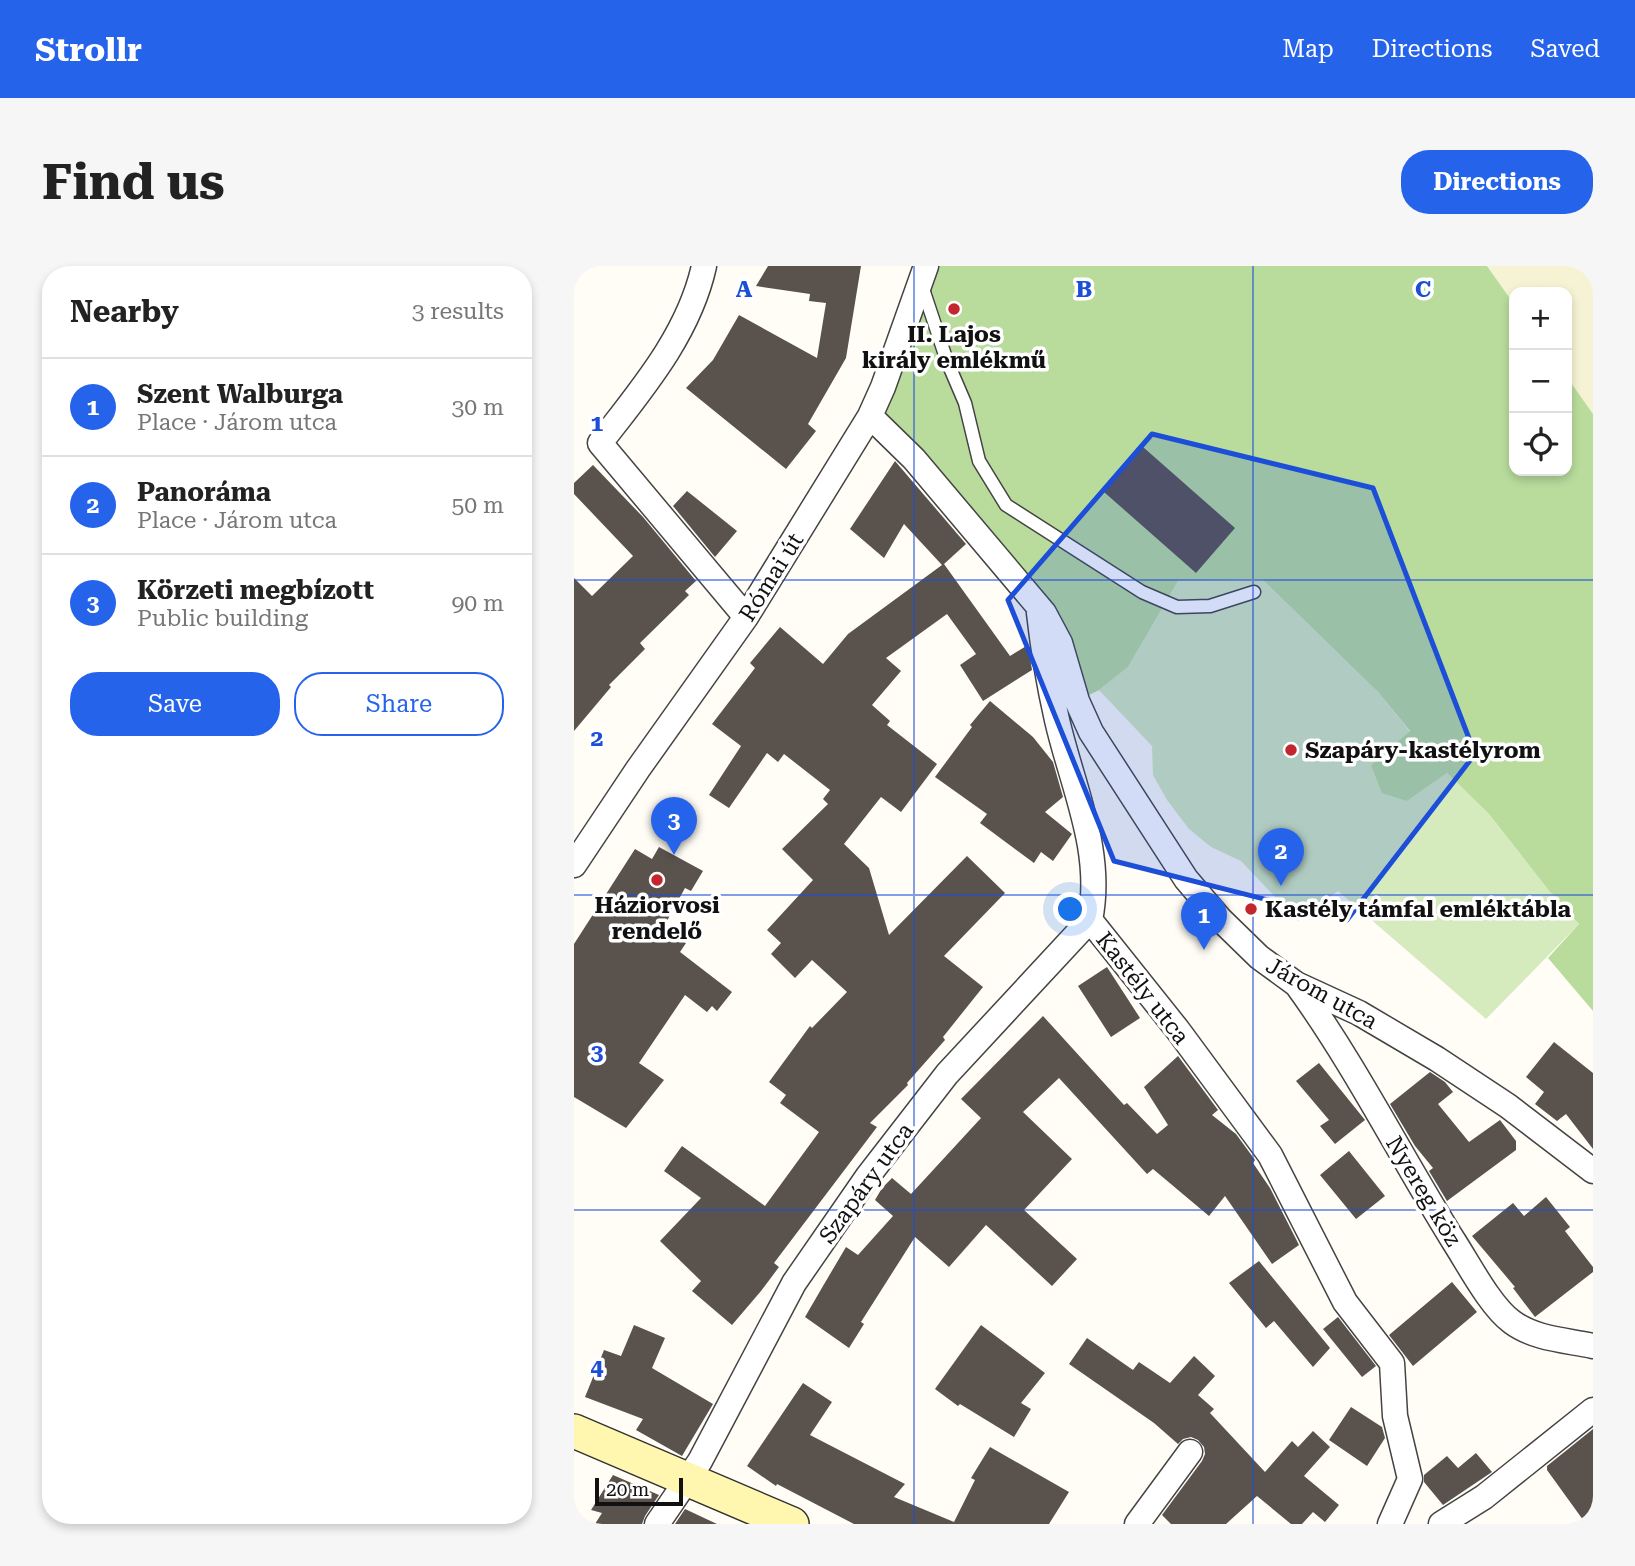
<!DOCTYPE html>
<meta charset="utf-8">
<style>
:root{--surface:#fff;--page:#f6f6f6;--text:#222;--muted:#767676;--line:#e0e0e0;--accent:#2563eb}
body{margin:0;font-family:"Roboto Serif",serif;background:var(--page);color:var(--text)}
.controls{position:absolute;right:21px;top:21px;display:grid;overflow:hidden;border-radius:14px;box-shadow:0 4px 10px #0003}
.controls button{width:63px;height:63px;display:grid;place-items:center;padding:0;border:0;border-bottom:2px solid var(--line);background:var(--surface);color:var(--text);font:35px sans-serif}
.scale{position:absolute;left:21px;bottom:18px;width:88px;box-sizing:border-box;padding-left:7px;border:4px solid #111;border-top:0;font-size:19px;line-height:24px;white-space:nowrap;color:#111;-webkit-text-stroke:5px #fff;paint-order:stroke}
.you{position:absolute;left:497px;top:644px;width:24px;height:24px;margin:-18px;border:5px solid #fff;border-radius:50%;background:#1a73e8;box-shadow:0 0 0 10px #1a73e833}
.badge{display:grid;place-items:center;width:46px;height:46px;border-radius:50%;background:var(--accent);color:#fff;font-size:23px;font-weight:700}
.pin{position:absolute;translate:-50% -58px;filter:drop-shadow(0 2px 4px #0008)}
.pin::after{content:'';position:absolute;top:37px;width:24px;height:21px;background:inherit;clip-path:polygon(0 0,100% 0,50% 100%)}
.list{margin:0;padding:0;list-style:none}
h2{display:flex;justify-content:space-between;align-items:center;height:91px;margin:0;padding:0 28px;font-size:30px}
h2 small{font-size:23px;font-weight:400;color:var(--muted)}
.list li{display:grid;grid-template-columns:46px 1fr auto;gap:21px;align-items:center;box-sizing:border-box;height:98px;padding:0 28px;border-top:2px solid var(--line)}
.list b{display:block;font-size:26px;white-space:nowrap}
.list p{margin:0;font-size:23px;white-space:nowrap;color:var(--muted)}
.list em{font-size:23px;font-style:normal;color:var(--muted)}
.actions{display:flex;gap:14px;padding:21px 28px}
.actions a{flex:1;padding:16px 0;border:2px solid var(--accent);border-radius:28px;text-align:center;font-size:24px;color:var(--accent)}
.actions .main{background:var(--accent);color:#fff}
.icon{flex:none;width:38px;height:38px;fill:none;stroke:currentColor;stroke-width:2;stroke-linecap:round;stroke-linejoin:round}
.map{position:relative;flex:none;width:1019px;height:1258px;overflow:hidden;border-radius:28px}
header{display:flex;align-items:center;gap:42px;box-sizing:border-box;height:98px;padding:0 35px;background:var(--accent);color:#fff}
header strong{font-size:33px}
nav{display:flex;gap:38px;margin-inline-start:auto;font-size:24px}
.intro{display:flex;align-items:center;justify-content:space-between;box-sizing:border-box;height:168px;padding:0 42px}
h1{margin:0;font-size:49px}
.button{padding:18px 32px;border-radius:28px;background:var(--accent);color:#fff;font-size:24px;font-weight:700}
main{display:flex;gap:42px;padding:0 42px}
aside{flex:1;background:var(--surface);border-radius:28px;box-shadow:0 4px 10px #0003}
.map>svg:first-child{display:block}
.farmland{fill:#f6f3d4}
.green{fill:#d5ebbd}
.forest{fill:#b9dc9c}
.building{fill:#5a524d}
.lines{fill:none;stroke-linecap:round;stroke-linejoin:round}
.lane-casing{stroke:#444;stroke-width:15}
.street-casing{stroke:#444;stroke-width:27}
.secondary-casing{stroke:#333;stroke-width:36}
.lane{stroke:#fff;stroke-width:12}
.street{stroke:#fff;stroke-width:24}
.secondary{stroke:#fff6b0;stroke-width:33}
.marked{fill:#1d4ed8;fill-opacity:0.2;stroke:#1d4ed8;stroke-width:5;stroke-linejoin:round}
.grid{fill:none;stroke:#1d4ed8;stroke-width:2;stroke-opacity:0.55}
.poi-dot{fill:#c4262e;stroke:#fff;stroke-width:2.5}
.labels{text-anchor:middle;stroke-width:7;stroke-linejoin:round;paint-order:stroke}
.poi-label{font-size:23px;font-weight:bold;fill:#111;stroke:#fff}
.street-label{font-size:23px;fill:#111;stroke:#fff}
.grid-label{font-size:23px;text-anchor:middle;font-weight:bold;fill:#1d4ed8;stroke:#fff;stroke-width:7;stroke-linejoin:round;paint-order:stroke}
</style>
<header>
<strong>Strollr</strong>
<nav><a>Map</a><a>Directions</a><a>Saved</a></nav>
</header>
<div class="intro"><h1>Find us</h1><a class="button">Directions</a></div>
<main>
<aside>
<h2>Nearby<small>3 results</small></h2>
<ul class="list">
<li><span class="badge">1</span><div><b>Szent Walburga</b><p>Place · Járom utca</p></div><em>30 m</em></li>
<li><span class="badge">2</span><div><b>Panoráma</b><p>Place · Járom utca</p></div><em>50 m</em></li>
<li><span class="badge">3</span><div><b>Körzeti megbízott</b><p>Public building</p></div><em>90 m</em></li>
</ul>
<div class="actions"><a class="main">Save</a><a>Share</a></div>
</aside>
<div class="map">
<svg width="1019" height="1258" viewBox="0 0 1019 1258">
<rect width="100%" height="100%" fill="#fffdf5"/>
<!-- farmland -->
<path class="farmland" d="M 913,0 L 1019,0 L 1019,148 L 993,111 L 993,26 L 940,26 L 940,38 Z"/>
<!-- green -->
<path class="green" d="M 688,313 L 805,427 L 836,466 L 797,499 L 833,535 L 873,507 L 915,548 L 976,626 L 1005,658 L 912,753 L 764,625 L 724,655 L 667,595 L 637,581 L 615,563 L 593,534 L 579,509 L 578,480 L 525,424 L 554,401 L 604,315 Z"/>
<!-- forest -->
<path class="forest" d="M 352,0 L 913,0 L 940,38 L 940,205 L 993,205 L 993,111 L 1019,148 L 1019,745 L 974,692 L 1005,658 L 976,626 L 915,548 L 873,507 L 833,535 L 808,527 L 797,499 L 836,465 L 805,427 L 688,313 L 604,315 L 554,401 L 525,424 L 503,435 L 486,377 L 296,150 Z"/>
<!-- building -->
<path class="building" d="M 194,0 L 287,0 L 272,92 L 234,158 L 242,165 L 212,203 L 112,122 L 139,94 L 165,49 L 243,92 L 252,37 L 235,35 L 236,28 L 182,20 Z
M 569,181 L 661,262 L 622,307 L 530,226 Z
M 321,195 L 392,278 L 370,298 L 436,390 L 454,379 L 458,404 L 409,435 L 386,399 L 402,388 L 373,348 L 312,392 L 327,405 L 298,439 L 316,455 L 313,459 L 363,498 L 327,546 L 307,531 L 270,578 L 295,602 L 315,669 L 393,590 L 431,627 L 370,690 L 409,721 L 369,771 L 371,774 L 333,817 L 334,819 L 296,857 L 303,861 L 200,997 L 205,1001 L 187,1025 L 158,1059 L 118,1025 L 127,1015 L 86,975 L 127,932 L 90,905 L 108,880 L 191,940 L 245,866 L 206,837 L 212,829 L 195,816 L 236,760 L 238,762 L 273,726 L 238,694 L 221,712 L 197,688 L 207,677 L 193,664 L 239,614 L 208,583 L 254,538 L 249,533 L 256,524 L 210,488 L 204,496 L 193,487 L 155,542 L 135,529 L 167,480 L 138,458 L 181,402 L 176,397 L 206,361 L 249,398 L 274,368 L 368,299 L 330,258 L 310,292 L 276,263 Z
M 19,199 L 69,251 L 122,315 L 111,325 L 115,329 L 66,377 L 71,383 L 35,419 L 37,421 L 0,465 L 0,312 L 18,330 L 59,290 L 0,228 L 0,217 Z
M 113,225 L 163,265 L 141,291 L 99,240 Z
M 416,435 L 459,471 L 479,496 L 489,531 L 471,546 L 498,568 L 479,595 L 467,586 L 460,597 L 406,557 L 413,548 L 361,511 L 398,461 L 396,459 Z
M 85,581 L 129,605 L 117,625 L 111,622 L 89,662 L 112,677 L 106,686 L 158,726 L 143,745 L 138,740 L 133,746 L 111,729 L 65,797 L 90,814 L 52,862 L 0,831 L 0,678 L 61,583 L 78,593 Z
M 533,701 L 566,752 L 537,771 L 504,720 Z
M 469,750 L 550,839 L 553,837 L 583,868 L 594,859 L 570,821 L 604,790 L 644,844 L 638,849 L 662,868 L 681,894 L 679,897 L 696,922 L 725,979 L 698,998 L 651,930 L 635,950 L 579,903 L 573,908 L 485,812 L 449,846 L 498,893 L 450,944 L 503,993 L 478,1020 L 412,959 L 375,1001 L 341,971 L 287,1056 L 290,1058 L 275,1082 L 231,1051 L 249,1020 L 272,981 L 284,989 L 319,950 L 301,934 L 308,922 L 318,912 L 337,928 L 407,852 L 387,833 Z
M 980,776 L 1019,807 L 1019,883 L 992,848 L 983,855 L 961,838 L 970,826 L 952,811 Z
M 745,797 L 791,854 L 761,878 L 746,860 L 755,854 L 722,815 Z
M 856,806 L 871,816 L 879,826 L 864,838 L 895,876 L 926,854 L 942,875 L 942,884 L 873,935 L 855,905 L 859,902 L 841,880 L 816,838 Z
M 775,885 L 811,930 L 782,953 L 746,909 Z
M 972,931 L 996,961 L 991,965 L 1019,1001 L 1019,1006 L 961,1051 L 939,1022 L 941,1021 L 898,970 L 939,937 L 950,950 Z
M 685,995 L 756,1082 L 739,1101 L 700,1055 L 692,1062 L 655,1017 Z
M 878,1016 L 903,1046 L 839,1100 L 815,1069 Z
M 764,1051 L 802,1100 L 788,1111 L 749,1063 Z
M 60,1059 L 91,1072 L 78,1102 L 139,1138 L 108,1190 L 62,1164 L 69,1153 L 11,1131 L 30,1084 L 47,1090 Z
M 407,1059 L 471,1107 L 447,1137 L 457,1143 L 440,1171 L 386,1138 L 384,1140 L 361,1123 Z
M 513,1072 L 559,1104 L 565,1096 L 596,1117 L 620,1090 L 641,1110 L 624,1129 L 640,1143 L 636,1147 L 691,1206 L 718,1175 L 724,1181 L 739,1165 L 756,1181 L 730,1210 L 765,1239 L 751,1256 L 739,1246 L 728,1258 L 717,1258 L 683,1230 L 652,1258 L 597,1258 L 588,1249 L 628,1195 L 631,1188 L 630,1181 L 624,1174 L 617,1171 L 609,1173 L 604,1178 L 580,1157 L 495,1098 Z
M 229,1117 L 258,1136 L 236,1169 L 331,1218 L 320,1231 L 380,1256 L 401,1214 L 397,1212 L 416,1181 L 495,1226 L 475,1258 L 280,1258 L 203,1218 L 202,1220 L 173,1200 Z
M 777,1141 L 808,1161 L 811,1172 L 793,1200 L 755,1174 Z
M 1019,1163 L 1019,1258 L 1012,1258 L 973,1204 L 973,1200 Z
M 902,1187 L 918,1206 L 869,1239 L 850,1216 L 850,1209 L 873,1190 L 884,1202 Z
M 39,1209 L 85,1229 L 71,1250 L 68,1258 L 21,1258 L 28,1247 L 17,1244 Z
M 111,1243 L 143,1258 L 101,1258 Z"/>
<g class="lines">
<!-- lane casing -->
<g class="lane-casing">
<path id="lane" d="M 348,20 L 373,95 L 391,137 L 405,195 L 432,239 L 568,326 L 603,341 L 636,340 L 680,326"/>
</g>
<!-- street casing -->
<g class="street-casing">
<path id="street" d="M 130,0 C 115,68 68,123 26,177 L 172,351
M 296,150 L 340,193 L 470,347 L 486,377 L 503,435 L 517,466 L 612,613 L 646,653 L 685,691 L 722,718 L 785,747 L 863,793 L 934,840 L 1019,905
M 465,347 C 469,383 475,419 483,454 C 498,520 530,585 516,654
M 0,599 L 64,503 L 172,351 L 296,150 L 309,121 L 352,0
M 516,654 L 603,763 L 696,889 L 771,1036 L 818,1097 L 821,1150 L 836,1213 L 816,1258
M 723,719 C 781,799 826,889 879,974 C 894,997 916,1040 938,1056 C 961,1073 991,1074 1019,1080
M 83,1258 L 126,1195 L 220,1017 L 294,910 L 373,808 L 516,654
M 563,1258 L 616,1186
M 867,1258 L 910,1231 L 1019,1144"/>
</g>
<!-- secondary casing -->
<g class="secondary-casing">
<path id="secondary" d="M 0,1165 L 218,1258"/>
</g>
<!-- lane -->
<use href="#lane" class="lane"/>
<!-- street -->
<use href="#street" class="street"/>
<!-- secondary -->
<use href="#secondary" class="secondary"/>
</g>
<!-- marked area -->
<path class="marked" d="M 578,168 L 799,222 L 901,488 L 773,654 L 540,595 L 434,334 Z"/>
<!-- grid -->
<path class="grid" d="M 340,0 L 340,1258M 679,0 L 679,1258M 0,314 L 1019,314M 0,629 L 1019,629M 0,944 L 1019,944"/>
<!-- markers -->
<g class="poi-dot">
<circle cx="380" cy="43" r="7"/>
<circle cx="717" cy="484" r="7"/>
<circle cx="83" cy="614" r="7"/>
<circle cx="677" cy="643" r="7"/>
</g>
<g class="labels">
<!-- poi labels -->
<g class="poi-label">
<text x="380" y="76">II. Lajos<tspan x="380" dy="26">király emlékmű</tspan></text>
<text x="731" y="492" text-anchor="start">Szapáry-kastélyrom</text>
<text x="83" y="647">Háziorvosi<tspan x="83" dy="26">rendelő</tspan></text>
<text x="691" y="651" text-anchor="start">Kastély támfal emléktábla</text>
</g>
<!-- street labels -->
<g class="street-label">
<text transform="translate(197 311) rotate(-58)" y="8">Római út</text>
<text transform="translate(569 722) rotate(52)" y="8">Kastély utca</text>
<text transform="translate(748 727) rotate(29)" y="8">Járom utca</text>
<text transform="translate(292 917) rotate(-54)" y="8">Szapáry utca</text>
<text transform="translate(850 925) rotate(59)" y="8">Nyereg köz</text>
</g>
</g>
<g class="grid-label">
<text x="170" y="31">A</text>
<text x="510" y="31">B</text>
<text x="849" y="31">C</text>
<text x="23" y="165">1</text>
<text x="23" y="480">2</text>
<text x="23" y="794">3</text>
<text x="23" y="1109">4</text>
</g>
</svg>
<div class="controls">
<button>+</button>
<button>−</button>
<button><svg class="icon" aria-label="locate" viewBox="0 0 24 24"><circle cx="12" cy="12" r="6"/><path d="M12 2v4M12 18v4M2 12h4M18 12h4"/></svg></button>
</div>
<div class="scale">20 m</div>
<div class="you"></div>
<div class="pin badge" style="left:630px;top:684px">1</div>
<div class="pin badge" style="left:707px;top:620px">2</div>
<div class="pin badge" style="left:100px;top:589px">3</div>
</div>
</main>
